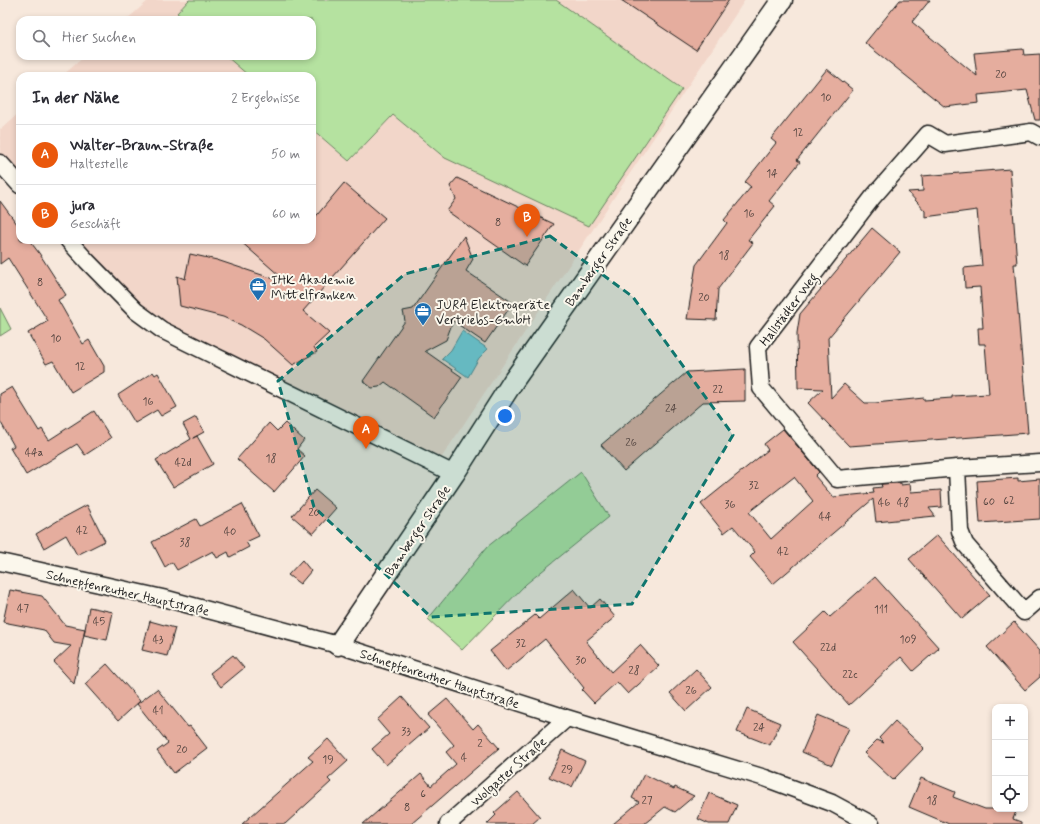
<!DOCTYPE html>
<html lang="de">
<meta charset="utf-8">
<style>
:root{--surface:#fff;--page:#f7f7f7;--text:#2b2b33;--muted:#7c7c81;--line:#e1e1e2;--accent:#ea580c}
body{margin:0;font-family:Mynerve,sans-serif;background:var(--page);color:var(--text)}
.controls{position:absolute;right:12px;bottom:12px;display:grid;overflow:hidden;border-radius:8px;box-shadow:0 2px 6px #0003}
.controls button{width:36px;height:36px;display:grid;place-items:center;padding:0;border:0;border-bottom:1px solid var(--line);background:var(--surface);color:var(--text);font:20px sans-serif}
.you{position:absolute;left:505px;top:416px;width:14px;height:14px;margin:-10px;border:3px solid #fff;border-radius:50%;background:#1a73e8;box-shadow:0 0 0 6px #1a73e833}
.badge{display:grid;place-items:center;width:26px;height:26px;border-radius:50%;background:var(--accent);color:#fff;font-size:13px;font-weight:700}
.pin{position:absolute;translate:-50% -33px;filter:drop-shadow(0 1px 2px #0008)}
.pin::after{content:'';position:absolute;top:21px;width:14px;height:12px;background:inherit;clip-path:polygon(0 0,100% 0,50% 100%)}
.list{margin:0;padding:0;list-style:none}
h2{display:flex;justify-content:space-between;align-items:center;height:52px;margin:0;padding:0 16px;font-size:17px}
h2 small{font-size:13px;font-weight:400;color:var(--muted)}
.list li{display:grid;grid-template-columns:26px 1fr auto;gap:12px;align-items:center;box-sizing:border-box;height:60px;padding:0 16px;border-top:1px solid var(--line)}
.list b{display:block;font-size:15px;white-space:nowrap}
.list p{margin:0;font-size:13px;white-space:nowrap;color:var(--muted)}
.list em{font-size:13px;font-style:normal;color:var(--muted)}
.icon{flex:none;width:22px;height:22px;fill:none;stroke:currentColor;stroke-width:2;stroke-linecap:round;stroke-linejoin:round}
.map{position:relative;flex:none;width:1040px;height:824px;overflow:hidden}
.search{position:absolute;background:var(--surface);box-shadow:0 2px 6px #0003;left:16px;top:16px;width:300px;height:44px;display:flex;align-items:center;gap:10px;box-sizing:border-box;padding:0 14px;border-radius:12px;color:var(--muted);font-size:15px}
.panel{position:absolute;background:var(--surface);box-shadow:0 2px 6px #0003;left:16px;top:72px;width:300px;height:172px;border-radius:12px}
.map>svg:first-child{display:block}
.built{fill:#f2d6c9}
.green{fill:#b5e2a0;stroke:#687f5e}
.water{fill:#7bcad6;stroke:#55848c}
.building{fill:#e5ad9e;stroke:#1c1c1c;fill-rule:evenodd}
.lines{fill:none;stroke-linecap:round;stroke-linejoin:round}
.minor-casing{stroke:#1c1c1c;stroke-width:19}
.tertiary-casing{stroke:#1c1c1c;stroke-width:23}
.minor{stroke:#fbf7ec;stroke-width:16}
.tertiary{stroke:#fbf7ec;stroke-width:20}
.marked{fill:#0f766e;fill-opacity:0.2;stroke:#0f766e;stroke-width:3;stroke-dasharray:8 5;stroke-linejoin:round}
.labels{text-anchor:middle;stroke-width:4;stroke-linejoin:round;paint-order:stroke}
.number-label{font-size:11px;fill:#4e403c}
.street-label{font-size:13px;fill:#1c1c1c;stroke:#fbf7ec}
.poi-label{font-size:13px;fill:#1c1c1c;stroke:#fbf7ec;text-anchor:start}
</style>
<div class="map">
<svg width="1040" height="824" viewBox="0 0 1040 824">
<rect width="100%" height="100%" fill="#f7e8dc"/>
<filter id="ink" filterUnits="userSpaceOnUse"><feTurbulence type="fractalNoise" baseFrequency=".025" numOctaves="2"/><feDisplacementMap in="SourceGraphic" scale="8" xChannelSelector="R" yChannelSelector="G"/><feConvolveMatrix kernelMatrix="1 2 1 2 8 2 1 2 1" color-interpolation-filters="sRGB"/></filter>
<g filter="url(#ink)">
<!-- built -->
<path class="built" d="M 149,0 L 189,0 L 177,13 L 185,20 L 126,20 Z
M 556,0 L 745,0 L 434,469 L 167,342 L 68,240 L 312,240 L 312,129 L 349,161 L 393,115 L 445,158 L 682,89 Z
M 85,56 L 226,56 L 249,76 L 62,76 Z
M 20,112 L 20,185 L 0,163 L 0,128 L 1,129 Z"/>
<!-- green -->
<path class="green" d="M 189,0 L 556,0 L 682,89 L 589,226 L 445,158 L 393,115 L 349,161 L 312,129 L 312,76 L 249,76 L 226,56 L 312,56 L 312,20 L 185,20 L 177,13 Z
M 0,308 L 11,329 L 0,336 Z
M 581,472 L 609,517 L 526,584 L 462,650 L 428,619 L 487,547 Z"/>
<!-- water -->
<path class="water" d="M 462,331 L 488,349 L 479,358 L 468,377 L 442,359 L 451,350 Z"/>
<!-- building -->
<path class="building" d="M 621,0 L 729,0 L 696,50 Z
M 900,0 L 930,0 L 912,22 L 977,76 L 974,53 L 1023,49 L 1024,55 L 1040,54 L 1040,120 L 1035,120 L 1027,90 L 978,95 L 979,103 L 945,107 L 865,43 Z
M 827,69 L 853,90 L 797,160 L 800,162 L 769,201 L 775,206 L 748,240 L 753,243 L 718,289 L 716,320 L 687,319 L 696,265 L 727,223 L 724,220 L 751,187 L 745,182 L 776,143 L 771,139 Z
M 1010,169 L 1017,264 L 1014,264 L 1028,433 L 849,446 L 808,403 L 823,389 L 798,388 L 797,333 L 800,314 L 872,228 L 900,252 L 828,338 L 831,398 L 844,384 L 865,403 L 875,403 L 924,398 L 924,400 L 952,398 L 952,396 L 989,394 L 985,344 L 979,344 L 978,328 L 983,328 L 980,287 L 965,288 L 964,268 L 982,266 L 977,210 L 925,217 L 925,211 L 908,192 L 923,191 L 922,176 Z
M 457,178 L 554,224 L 525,266 L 447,211 L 456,199 L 450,186 Z
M 344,183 L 385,218 L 303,311 L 329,333 L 314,347 L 317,352 L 293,365 L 264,339 L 241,325 L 223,317 L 180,306 L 177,276 L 185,279 L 190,254 L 217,260 L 289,284 L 239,240 L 312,240 L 312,221 Z
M 0,201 L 20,228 L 20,240 L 29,240 L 39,253 L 66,295 L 58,300 L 83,344 L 89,340 L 104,366 L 104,372 L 71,392 L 53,361 L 46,364 L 28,333 L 48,321 L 8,258 L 0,264 Z
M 464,236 L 473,259 L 466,271 L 513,303 L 485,343 L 453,321 L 446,340 L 425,351 L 462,377 L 434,417 L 385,382 L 379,387 L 372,388 L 363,381 L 405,321 L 403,311 L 413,309 Z
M 745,369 L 745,401 L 703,402 L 624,471 L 601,445 L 687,372 Z
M 153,372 L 155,375 L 158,373 L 177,407 L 161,416 L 157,410 L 135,423 L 118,395 Z
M 12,387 L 39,431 L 42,429 L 49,440 L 94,411 L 111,438 L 85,455 L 77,444 L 26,475 L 10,448 L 14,446 L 0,421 L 0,394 Z
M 196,417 L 204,432 L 193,438 L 197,436 L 213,464 L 173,487 L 156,460 L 191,439 L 183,424 Z
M 269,423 L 277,431 L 285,423 L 304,440 L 297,449 L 305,456 L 274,492 L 237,459 Z
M 783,429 L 819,472 L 815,476 L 833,497 L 874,493 L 873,488 L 882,487 L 881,484 L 901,483 L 901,485 L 910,484 L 911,492 L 941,490 L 942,507 L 929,508 L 935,516 L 876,522 L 873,499 L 773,584 L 750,557 L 755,552 L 733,526 L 724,533 L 701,504 L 768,450 L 764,444 ZM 794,477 L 813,501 L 771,539 L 749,512 Z
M 1018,478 L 1018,481 L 1040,479 L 1040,519 L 980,523 L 977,481 Z
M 315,490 L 336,508 L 313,534 L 292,516 Z
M 242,504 L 259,536 L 246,542 L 249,547 L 230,557 L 228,552 L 217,558 L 213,551 L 177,570 L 172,562 L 165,567 L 152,542 L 196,519 L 200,526 Z
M 87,505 L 105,541 L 77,555 L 66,535 L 44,548 L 36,534 L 59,520 Z
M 937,535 L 990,595 L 962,619 L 909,559 Z
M 302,560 L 311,571 L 300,584 L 288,575 Z
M 875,577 L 939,648 L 913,671 L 901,657 L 849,705 L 793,642 L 825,612 L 830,617 Z
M 574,589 L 590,608 L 600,599 L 615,617 L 586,641 L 611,672 L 640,645 L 659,666 L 628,694 L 617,682 L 594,703 L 582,690 L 584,688 L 545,639 L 506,671 L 490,651 L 535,615 L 539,619 Z
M 10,590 L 42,596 L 65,625 L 85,629 L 74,684 L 54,662 L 71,646 L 54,643 L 44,630 L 3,622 Z
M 89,607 L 113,612 L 107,640 L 84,635 Z
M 150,621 L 175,628 L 167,656 L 142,650 Z
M 1014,622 L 1040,651 L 1040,677 L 1025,690 L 987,647 Z
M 233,655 L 244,668 L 221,687 L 210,673 Z
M 107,664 L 140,701 L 118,721 L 85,684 Z
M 696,669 L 712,687 L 686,711 L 670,693 Z
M 157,689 L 188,727 L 190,726 L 207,748 L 174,773 L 157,751 L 168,743 L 137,704 Z
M 402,697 L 429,728 L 386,765 L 372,749 L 389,734 L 377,720 Z
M 447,699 L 473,729 L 478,724 L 499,748 L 411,824 L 363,824 L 421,774 L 431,786 L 456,764 L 446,752 L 454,745 L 428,715 Z
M 747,709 L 780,723 L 770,745 L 737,732 Z
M 818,715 L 849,728 L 832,765 L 802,752 Z
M 895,721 L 924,748 L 893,780 L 864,753 L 877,740 L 884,743 L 879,738 Z
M 328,739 L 348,761 L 328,779 L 331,782 L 285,824 L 242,824 L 313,761 L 308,757 Z
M 562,750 L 585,761 L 572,787 L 549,777 Z
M 644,774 L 674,789 L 675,787 L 694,796 L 675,812 L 665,807 L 644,824 L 613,824 L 639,802 L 632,798 Z
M 921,778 L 955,792 L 953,797 L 985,809 L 1017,809 L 1013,819 L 1021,822 L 1021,824 L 949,824 L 909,807 Z
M 518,792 L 540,817 L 532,824 L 487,824 L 496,815 L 494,813 Z
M 709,793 L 737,805 L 729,824 L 709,824 L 698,819 Z"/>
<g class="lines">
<!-- minor casing -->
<g class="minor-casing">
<path id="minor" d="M 1040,137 L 1031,132 L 945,144 L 928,134 L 873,197 L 758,347 L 761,388 L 837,479 L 957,468 L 1040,463
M 0,163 L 20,185
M 68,240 L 87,261 L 136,311 L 162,330 L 454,474
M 957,468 L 960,531 L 965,544 L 1024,612 L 1040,598
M 0,562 L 167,599 L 338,645 L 567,718 L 765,778 L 832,803 L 871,824
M 448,824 L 567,718"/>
</g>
<!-- tertiary casing -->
<g class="tertiary-casing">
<path id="tertiary" d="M 338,645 L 454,474 L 514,380 L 782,0"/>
</g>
<!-- minor -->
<use href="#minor" class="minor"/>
<!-- tertiary -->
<use href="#tertiary" class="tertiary"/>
</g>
</g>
<!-- marked area -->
<path class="marked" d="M 550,236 L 633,297 L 733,435 L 632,604 L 431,617 L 314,507 L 278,381 L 405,274 Z"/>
<!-- icons -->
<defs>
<g id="office-pin" transform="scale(0.9)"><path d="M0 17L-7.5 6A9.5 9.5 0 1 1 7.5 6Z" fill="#1f6fb2" stroke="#fbf7ec"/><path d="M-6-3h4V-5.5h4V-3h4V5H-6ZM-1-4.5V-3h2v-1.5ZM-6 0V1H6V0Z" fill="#fff"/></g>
</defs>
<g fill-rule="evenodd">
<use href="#office-pin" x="258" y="286"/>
<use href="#office-pin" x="423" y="311"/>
</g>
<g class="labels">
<!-- number labels -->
<g class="number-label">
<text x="1001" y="78">20</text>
<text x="826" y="101">10</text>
<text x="798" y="136">12</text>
<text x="772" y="177">14</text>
<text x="749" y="217">16</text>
<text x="498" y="226">8</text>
<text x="724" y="259">18</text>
<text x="40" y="286">8</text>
<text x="704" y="301">20</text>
<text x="56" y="342">10</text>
<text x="80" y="370">12</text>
<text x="718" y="393">22</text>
<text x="148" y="405">16</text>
<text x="671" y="412">24</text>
<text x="631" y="446">26</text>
<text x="34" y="456">44a</text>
<text x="271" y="462">18</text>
<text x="183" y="466">42d</text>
<text x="754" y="489">32</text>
<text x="1009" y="504">62</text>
<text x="989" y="505">60</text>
<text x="884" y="506">46</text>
<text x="903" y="506">48</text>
<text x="730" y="508">36</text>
<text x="314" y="516">20</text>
<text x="825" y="520">44</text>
<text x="82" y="534">42</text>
<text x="230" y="535">40</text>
<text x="185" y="546">38</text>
<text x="783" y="555">42</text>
<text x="23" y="612">47</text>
<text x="881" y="613">111</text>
<text x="99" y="625">45</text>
<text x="158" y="643">43</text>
<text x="908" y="643">109</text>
<text x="521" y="647">32</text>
<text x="828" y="651">22d</text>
<text x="581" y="664">30</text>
<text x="634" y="674">28</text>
<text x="850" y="678">22c</text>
<text x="691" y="694">26</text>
<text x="158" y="714">41</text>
<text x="759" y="731">24</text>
<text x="406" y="735">33</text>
<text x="480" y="747">2</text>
<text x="182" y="753">20</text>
<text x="464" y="761">4</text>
<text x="328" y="763">19</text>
<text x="567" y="773">29</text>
<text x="423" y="797">6</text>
<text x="647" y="804">27</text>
<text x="932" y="804">18</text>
<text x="407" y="811">8</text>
</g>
<!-- street labels -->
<g class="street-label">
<text transform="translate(598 261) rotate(-55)" y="5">Bamberger Straße</text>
<text transform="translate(788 309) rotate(-53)" y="5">Hallstädter Weg</text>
<text transform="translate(417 530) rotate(-56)" y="5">Bamberger Straße</text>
<text transform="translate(128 592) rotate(13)" y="5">Schnepfenreuther Hauptstraße</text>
<text transform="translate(440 678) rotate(18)" y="5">Schnepfenreuther Hauptstraße</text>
<text transform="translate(508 771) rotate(-42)" y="5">Wolgaster Straße</text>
</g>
<!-- poi labels -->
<g class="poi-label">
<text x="271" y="284">IHK Akademie<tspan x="271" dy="15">Mittelfranken</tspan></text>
<text x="436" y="309">JURA Elektrogeräte<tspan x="436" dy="15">Vertriebs-GmbH</tspan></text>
</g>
</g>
</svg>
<div class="controls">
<button>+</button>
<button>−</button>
<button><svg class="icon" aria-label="locate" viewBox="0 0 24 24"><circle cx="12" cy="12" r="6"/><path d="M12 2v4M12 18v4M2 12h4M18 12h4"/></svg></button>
</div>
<div class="you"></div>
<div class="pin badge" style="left:366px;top:449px">A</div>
<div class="pin badge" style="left:527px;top:237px">B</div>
<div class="search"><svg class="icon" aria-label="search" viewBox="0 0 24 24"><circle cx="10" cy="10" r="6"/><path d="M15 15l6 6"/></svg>Hier suchen</div>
<section class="panel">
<h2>In der Nähe<small>2 Ergebnisse</small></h2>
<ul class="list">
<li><span class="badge">A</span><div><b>Walter-Braun-Straße</b><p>Haltestelle</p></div><em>50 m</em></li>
<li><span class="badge">B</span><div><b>jura</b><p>Geschäft</p></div><em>60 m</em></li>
</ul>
</section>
</div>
